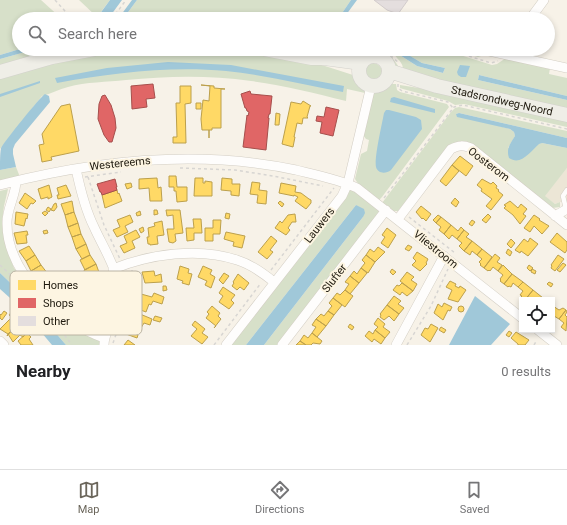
<!DOCTYPE html>
<style>
:root{--surface:#fff;--page:#f2f2f2;--text:#202124;--muted:#757577;--line:#e0e0e0;--accent:#6b665b}
body{margin:0;font-family:Roboto,sans-serif;background:var(--page);color:var(--text)}
.controls{position:absolute;right:12px;bottom:12px;display:grid;overflow:hidden;border-radius:0px;box-shadow:0 2px 6px #0003}
.controls button{width:36px;height:36px;display:grid;place-items:center;padding:0;border:0;border-bottom:1px solid var(--line);background:var(--surface);color:var(--text);font:20px sans-serif}
.list{margin:0;padding:0;list-style:none}
h2{display:flex;justify-content:space-between;align-items:center;height:52px;margin:0;padding:0 16px;font-size:17px}
h2 small{font-size:13px;font-weight:400;color:var(--muted)}
.icon{flex:none;width:22px;height:22px;fill:none;stroke:currentColor;stroke-width:2;stroke-linecap:round;stroke-linejoin:round}
.map{position:relative;flex:none;width:567px;height:345px;overflow:hidden}
.search{position:absolute;background:var(--surface);box-shadow:0 2px 6px #0003;left:12px;right:12px;top:12px;height:44px;display:flex;align-items:center;gap:10px;box-sizing:border-box;padding:0 14px;border-radius:22px;color:var(--muted);font-size:15px}
.sheet{height:124px;background:var(--surface)}
nav{display:flex;justify-content:space-around;align-items:center;box-sizing:border-box;height:56px;border-top:1px solid var(--line);background:var(--surface);font-size:11px;color:var(--muted)}
nav a{display:grid;justify-items:center;gap:2px}
nav .on{color:var(--accent)}
.map>svg:first-child{display:block}
.commercial{fill:#ece6d6}
.green{fill:#d7e0c9}
.water{fill:#a0c8d9}
.homes{fill:#ffd966;stroke:#bca04c}
.shops{fill:#e06666;stroke:#a64f4c}
.building{fill:#e4dede;stroke:#d2cccc}
.lines{fill:none;stroke-linecap:round;stroke-linejoin:round}
.lane-casing{stroke:#d3cec4;stroke-width:5.5}
.street-casing{stroke:#d3cec4;stroke-width:10}
.primary-casing{stroke:#d3d1cc;stroke-width:15}
.path{stroke:#d7d5d2;stroke-width:1.5;stroke-dasharray:3 3;stroke-linecap:butt}
.lane{stroke:#fefdfc;stroke-width:4.5}
.street{stroke:#fefdfc;stroke-width:9}
.primary{stroke:#efeee7;stroke-width:14}
.labels{text-anchor:middle;stroke-width:4;stroke-linejoin:round;paint-order:stroke}
.street-label{font-size:11px;fill:#1f1a0f;stroke:#fdf5e2}
.key{fill:#fdf5e2;stroke:#bab3a3;stroke-width:1}
.key-label{font-size:11px;fill:#1f1a0f}
</style>
<div class="map">
<svg width="567" height="345" viewBox="0 0 567 345">
<rect width="100%" height="100%" fill="#f7f2e8"/>
<!-- commercial -->
<path class="commercial" d="M 567,168 L 567,201 L 560,202 L 555,204 L 544,196 Z"/>
<!-- green -->
<path class="green" d="M 0,0 L 41,0 L 62,19 L 19,19 L 20,49 L 0,55 Z
M 79,0 L 110,0 L 97,17 Z
M 137,0 L 351,0 L 338,19 L 123,19 Z
M 36,49 L 70,49 L 0,67 L 0,59 Z
M 129,49 L 230,49 L 298,59 L 325,66 L 353,75 L 363,87 L 365,93 L 347,89 L 346,101 C 314,93 283,85 251,81 C 209,75 167,76 126,80 C 107,82 86,82 68,87 C 59,89 51,94 42,96 L 0,149 L 0,76 L 74,57 Z
M 290,49 L 374,49 L 370,53 L 359,59 Z
M 383,49 L 389,49 C 389,58 396,60 399,68 C 391,65 383,59 383,49 Z
M 392,49 L 395,49 L 395,52 L 417,66 L 443,73 L 445,68 L 422,63 L 398,49 L 441,49 L 492,65 L 497,64 L 506,58 L 550,68 L 549,74 L 567,78 L 567,96 L 479,75 L 478,80 L 567,100 L 567,111 L 455,86 L 403,68 C 402,60 394,58 392,49 Z
M 453,49 L 465,49 L 483,53 L 481,56 L 478,57 Z
M364 72a9 9 0 1 1 18 0a9 9 0 1 1-18 0Z
M 391,84 L 396,84 L 397,90 L 400,92 L 447,104 L 449,107 L 382,197 L 379,200 L 359,185 L 355,179 L 361,154 L 367,151 L 369,140 L 366,139 L 363,135 L 372,96 L 376,91 Z
M 400,85 L 444,92 L 567,120 L 567,127 L 464,104 L 455,105 L 448,101 L 403,89 L 400,88 Z
M 459,107 L 567,131 L 567,138 L 459,113 L 456,114 L 510,129 L 514,132 L 515,136 L 508,148 L 542,143 L 567,148 L 567,168 L 545,196 L 555,204 L 560,202 L 560,207 L 552,208 L 472,146 L 449,147 L 398,211 L 392,211 L 382,203 L 451,112 L 455,108 Z
M 16,167 L 20,177 L 0,182 L 0,170 Z
M 351,188 L 378,210 L 379,212 L 278,345 L 264,345 L 363,217 L 356,205 L 246,345 L 230,345 Z
M 8,189 L 4,206 L 2,222 L 6,247 L 14,268 L 31,290 L 100,339 L 100,345 L 66,345 L 24,296 L 0,273 L 0,191 Z"/>
<!-- water -->
<path class="water" d="M 110,0 L 122,0 L 108,19 L 96,19 Z
M 132,0 L 137,0 L 123,19 L 118,19 Z
M 351,0 L 357,0 L 343,19 L 338,19 Z
M 20,49 L 36,49 L 0,59 L 0,55 Z
M 395,49 L 400,50 L 422,63 L 445,68 L 443,73 L 417,66 L 395,52 Z
M 168,62 L 231,65 L 344,86 L 343,92 C 305,85 266,75 226,71 C 169,66 113,73 57,83 L 55,78 L 107,68 Z
M 460,65 L 470,66 L 466,77 L 461,77 L 458,75 L 457,72 Z
M 479,75 L 567,96 L 567,100 L 478,80 Z
M 40,81 L 40,83 L 0,97 L 0,94 Z
M 45,94 L 49,96 L 50,102 L 15,144 L 13,149 L 13,154 L 16,167 L 0,170 C 0,164 0,153 1,148 C 4,142 40,97 45,94 Z
M 394,97 L 435,109 L 435,113 L 390,102 L 391,98 Z
M 386,110 L 389,110 L 416,117 L 421,120 L 422,129 L 391,170 C 386,174 378,174 376,167 C 374,158 382,124 384,113 Z
M 459,113 L 567,138 L 567,148 L 542,143 L 539,144 C 530,152 521,166 509,158 C 506,149 510,144 515,136 L 514,132 L 510,129 L 457,117 L 456,114 Z
M 356,205 L 364,209 L 365,213 L 363,217 L 264,345 L 246,345 Z
M 0,273 L 24,296 L 66,345 L 52,345 L 19,306 L 0,289 Z
M 475,296 L 510,324 L 491,345 L 449,345 Z"/>
<!-- homes -->
<path class="homes" d="M 201,85 L 214,86 L 214,88 L 225,89 L 221,89 L 221,128 L 212,128 L 212,130 L 209,130 L 209,138 L 209,130 L 202,130 L 201,119 L 203,100 L 209,101 L 210,86 Z
M 180,86 L 191,86 L 191,103 L 185,104 L 186,143 L 173,143 L 173,137 L 177,137 L 176,103 L 180,103 Z
M 303,101 L 311,106 L 310,106 L 307,117 L 308,118 L 303,118 L 302,124 L 297,123 L 294,137 L 295,137 L 293,147 L 282,144 L 291,102 L 301,104 Z
M 196,103 L 201,103 L 201,109 L 196,109 Z
M 70,104 L 79,151 L 51,157 L 52,160 L 42,162 L 39,145 L 44,144 L 42,134 L 61,106 Z
M 276,113 L 280,114 L 279,125 L 275,125 Z
M 460,156 L 473,166 L 466,176 L 452,165 Z
M 452,165 L 459,171 L 446,186 L 440,181 Z
M 169,176 L 176,176 L 177,187 L 187,187 L 187,201 L 177,202 L 176,191 L 174,191 L 174,187 L 169,187 Z
M 157,178 L 158,188 L 161,187 L 162,201 L 150,201 L 149,188 L 139,189 L 139,179 Z
M 195,178 L 203,178 L 203,183 L 205,183 L 205,181 L 212,182 L 212,196 L 194,196 Z
M 222,178 L 232,179 L 232,184 L 240,184 L 239,196 L 231,195 L 231,191 L 221,190 Z
M 482,179 L 491,184 L 493,182 L 497,186 L 496,188 L 499,190 L 498,191 L 503,195 L 491,210 L 486,206 L 492,199 L 481,191 L 482,189 L 477,185 Z
M 252,182 L 260,183 L 259,190 L 267,191 L 266,204 L 257,203 L 258,195 L 250,194 Z
M 131,183 L 132,187 L 127,189 L 125,184 Z
M 281,183 L 296,186 L 295,192 L 301,193 L 309,199 L 311,200 L 311,203 L 306,209 L 295,201 L 298,197 L 294,195 L 294,196 L 279,193 Z
M 49,185 L 52,197 L 48,199 L 48,197 L 41,199 L 38,189 Z
M 66,185 L 71,196 L 58,199 L 57,195 L 59,195 L 57,188 Z
M 117,190 L 118,194 L 119,193 L 122,201 L 105,208 L 102,195 Z
M 25,193 L 36,201 L 33,204 L 31,203 L 27,209 L 19,203 Z
M 455,198 L 459,202 L 456,207 L 451,203 Z
M 72,201 L 74,212 L 65,215 L 61,204 Z
M 280,201 L 284,204 L 282,207 L 278,203 Z
M 510,201 L 518,208 L 521,204 L 527,209 L 523,214 L 526,216 L 520,224 L 513,215 L 504,208 L 506,206 L 504,205 Z
M 56,203 L 57,207 L 54,211 L 51,210 L 54,204 Z
M 421,206 L 431,214 L 426,221 L 423,218 L 422,219 L 416,212 Z
M 48,207 L 51,209 L 49,212 L 46,210 Z
M 154,210 L 157,210 L 158,214 L 154,215 Z
M 166,210 L 180,210 L 183,233 L 175,234 L 176,241 L 173,243 L 169,242 L 167,229 L 174,229 L 173,215 L 167,216 Z
M 45,211 L 48,213 L 45,216 L 42,213 Z
M 140,211 L 141,215 L 137,216 L 136,213 Z
M 16,212 L 28,214 L 27,219 L 26,218 L 24,226 L 15,224 Z
M 74,212 L 78,223 L 68,227 L 65,215 Z
M 226,213 L 230,214 L 229,219 L 225,218 Z
M 295,214 L 296,222 L 292,222 L 288,228 L 290,230 L 286,235 L 275,228 L 280,221 L 282,223 L 288,215 Z
M 488,214 L 491,217 L 486,223 L 482,220 Z
M 130,215 L 133,222 L 125,226 L 128,232 L 117,237 L 113,230 L 120,227 L 117,220 Z
M 438,215 L 441,217 L 436,223 L 433,220 Z
M 534,215 L 540,219 L 539,220 L 549,226 L 542,234 L 534,226 L 530,232 L 524,228 Z
M 441,217 L 451,225 L 444,234 L 439,230 L 441,227 L 436,223 Z
M 193,219 L 201,219 L 202,233 L 194,233 L 194,240 L 187,241 L 186,228 L 194,228 Z
M 213,220 L 221,220 L 220,234 L 213,234 L 213,241 L 205,241 L 205,228 L 213,228 Z
M 472,220 L 475,222 L 472,226 L 469,224 Z
M 162,221 L 164,235 L 157,236 L 158,244 L 150,245 L 150,244 L 148,244 L 147,237 L 149,237 L 148,228 L 155,226 L 154,223 Z
M 78,223 L 81,234 L 72,237 L 68,227 Z
M 451,225 L 458,231 L 461,227 L 464,230 L 457,239 L 452,235 L 449,239 L 444,234 Z
M 143,227 L 144,231 L 141,233 L 139,229 Z
M 387,228 L 396,235 L 388,248 L 381,243 L 385,237 L 382,235 Z
M 47,230 L 48,233 L 44,234 L 43,231 Z
M 136,230 L 140,237 L 132,241 L 135,248 L 124,253 L 120,246 L 127,243 L 124,236 Z
M 464,230 L 469,234 L 466,237 L 472,241 L 464,251 L 459,246 L 462,243 L 457,239 Z
M 27,231 L 28,235 L 26,235 L 27,243 L 17,244 L 14,233 Z
M 226,232 L 245,236 L 242,248 L 233,246 L 234,242 L 224,239 Z
M 557,233 L 567,242 L 567,250 L 565,253 L 550,242 Z
M 81,234 L 86,244 L 76,249 L 72,237 Z
M 271,236 L 277,241 L 270,250 L 273,252 L 267,259 L 258,252 Z
M 530,238 L 538,244 L 528,256 L 521,251 L 520,253 L 515,250 L 524,239 L 528,242 Z
M 511,239 L 515,243 L 511,248 L 507,244 Z
M 472,241 L 482,249 L 477,255 L 472,251 L 470,255 L 464,251 Z
M 86,244 L 90,255 L 82,259 L 76,249 Z
M 408,245 L 412,247 L 409,251 L 405,249 Z
M 29,246 L 35,255 L 26,261 L 19,251 Z
M 378,247 L 385,252 L 375,262 L 366,255 L 370,249 L 374,252 Z
M 482,249 L 492,257 L 484,268 L 480,265 L 481,264 L 479,262 L 482,259 L 477,255 Z
M 508,249 L 512,252 L 510,256 L 506,253 Z
M 417,252 L 428,259 L 426,263 L 427,264 L 420,271 L 412,265 L 416,261 L 413,258 Z
M 495,254 L 500,258 L 497,262 L 502,265 L 498,271 L 493,267 L 490,271 L 489,270 L 488,271 L 484,268 Z
M 35,255 L 41,265 L 31,271 L 26,261 Z
M 90,255 L 96,264 L 85,270 L 80,260 Z
M 366,255 L 375,262 L 368,273 L 361,268 L 365,263 L 362,260 Z
M 558,255 L 564,259 L 555,271 L 551,268 L 552,266 L 551,265 Z
M 563,263 L 566,265 L 560,272 L 557,270 Z
M 96,264 L 100,275 L 92,279 L 90,275 L 86,275 L 84,270 Z
M 41,265 L 48,274 L 40,280 L 31,271 Z
M 503,265 L 512,274 L 504,284 L 500,281 L 501,280 L 500,279 L 503,275 L 498,271 Z
M 529,265 L 533,268 L 530,271 L 527,268 Z
M 180,266 L 189,269 L 188,273 L 192,274 L 189,285 L 182,283 L 183,281 L 177,279 Z
M 203,266 L 212,270 L 210,274 L 215,277 L 211,288 L 205,285 L 207,281 L 198,277 Z
M 361,268 L 367,273 L 359,283 L 350,276 L 354,271 L 357,274 Z
M 392,269 L 396,272 L 393,275 L 390,272 Z
M 532,269 L 536,271 L 535,274 L 531,272 Z
M 154,271 L 155,276 L 161,274 L 162,282 L 145,283 L 142,272 Z
M 407,272 L 414,277 L 411,280 L 417,284 L 413,291 L 400,281 Z
M 224,273 L 229,276 L 223,284 L 219,280 Z
M 238,274 L 249,283 L 244,290 L 240,287 L 237,290 L 232,286 L 234,283 L 233,282 Z
M 512,274 L 523,282 L 518,287 L 513,283 L 511,287 L 509,286 L 508,287 L 504,284 Z
M 350,276 L 359,283 L 350,294 L 345,290 L 349,284 L 345,282 Z
M 450,281 L 456,284 L 455,286 L 459,288 L 460,286 L 466,290 L 458,302 L 448,299 L 452,290 L 446,287 Z
M 523,282 L 533,290 L 525,300 L 521,297 L 522,296 L 520,295 L 523,291 L 518,287 Z
M 549,282 L 553,284 L 551,287 L 547,284 Z
M 402,283 L 413,291 L 407,296 L 402,292 L 400,295 L 393,290 L 397,285 L 399,286 Z
M 163,286 L 166,286 L 167,290 L 163,291 Z
M 223,287 L 235,295 L 231,300 L 234,303 L 229,309 L 219,302 L 223,296 L 219,293 Z
M 345,290 L 353,296 L 345,307 L 333,298 L 337,293 L 340,295 Z
M 533,290 L 543,298 L 541,300 L 525,300 Z
M 154,293 L 164,297 L 162,304 L 153,301 L 151,305 L 149,304 L 146,312 L 138,309 L 139,305 L 137,304 L 141,294 L 152,297 Z
M 394,296 L 401,301 L 398,304 L 404,308 L 399,314 L 387,305 Z
M 333,298 L 342,305 L 334,315 L 328,311 L 332,306 L 329,303 Z
M 444,303 L 452,307 L 450,311 L 448,310 L 443,320 L 434,313 L 438,304 L 442,307 Z
M 387,305 L 399,314 L 394,321 L 389,316 L 384,320 L 380,317 L 381,315 L 380,314 Z
M 212,306 L 220,313 L 218,316 L 221,319 L 214,328 L 216,326 L 206,318 L 209,314 L 207,312 Z
M 553,306 L 559,310 L 563,308 L 566,310 L 559,319 L 554,316 L 552,318 L 552,307 Z
M458 309a3 3 0 1 1 6 0a3 3 0 1 1-6 0Z
M 14,309 L 17,312 L 12,318 L 9,315 Z
M 566,310 L 567,312 L 565,315 L 567,317 L 566,331 L 561,327 L 564,323 L 559,319 Z
M 4,311 L 7,313 L 2,320 L 0,318 L 0,314 L 1,315 Z
M 328,311 L 334,315 L 326,326 L 316,319 L 321,314 L 324,316 Z
M 140,314 L 152,319 L 150,325 L 144,323 L 141,328 L 130,324 L 133,316 L 139,317 Z
M 155,316 L 162,318 L 160,322 L 153,320 Z
M 378,318 L 385,324 L 383,327 L 390,332 L 385,338 L 375,330 L 378,327 L 374,324 Z
M 10,319 L 16,326 L 7,336 L 8,334 L 0,329 Z
M 316,319 L 326,326 L 317,337 L 312,333 L 316,327 L 312,325 Z
M 195,321 L 205,329 L 202,333 L 208,337 L 202,344 L 191,336 L 197,329 L 192,325 Z
M 350,324 L 354,327 L 352,330 L 348,327 Z
M 431,324 L 438,328 L 430,342 L 421,335 L 425,328 L 428,329 Z
M 16,326 L 23,332 L 25,329 L 28,332 L 23,337 L 20,335 L 13,342 L 8,334 Z
M 441,327 L 446,330 L 444,333 L 439,330 Z
M 375,330 L 385,338 L 381,344 L 374,339 L 372,342 L 365,336 L 369,331 L 373,334 Z
M 127,331 L 138,335 L 137,338 L 126,334 Z
M 509,331 L 512,333 L 509,337 L 506,335 Z
M 516,332 L 529,340 L 525,345 L 518,345 L 518,344 L 511,338 Z
M 27,333 L 31,337 L 29,339 L 33,345 L 21,345 L 18,341 Z
M 312,333 L 322,341 L 320,344 L 313,343 L 311,345 L 306,345 L 300,341 L 304,335 L 308,338 Z
M 128,340 L 135,345 L 124,345 Z
M 300,341 L 306,345 L 296,345 Z"/>
<!-- shops -->
<path class="shops" d="M 153,84 L 155,98 L 146,99 L 147,107 L 132,109 L 131,86 Z
M 250,91 L 251,94 L 272,96 L 270,114 L 269,114 L 268,118 L 269,118 L 266,150 L 243,147 L 247,115 L 248,116 L 249,112 L 247,111 L 246,108 L 245,108 L 241,94 Z
M 105,95 L 111,105 L 115,118 L 116,128 L 112,142 L 109,142 L 104,135 L 98,119 L 99,104 L 102,96 Z
M 326,107 L 339,110 L 333,136 L 320,133 L 322,122 L 316,121 L 317,116 L 324,117 Z
M 115,179 L 117,187 L 116,187 L 117,190 L 102,195 L 101,192 L 100,192 L 97,184 Z"/>
<!-- building -->
<path class="building" d="M 374,0 L 408,0 L 398,14 L 387,10 Z"/>
<g class="lines">
<!-- lane casing -->
<g class="lane-casing">
<path id="lane" d="M 566,209 L 563,196 L 567,190"/>
</g>
<!-- street casing -->
<g class="street-casing">
<path id="street" d="M 530,19 L 544,0
M 480,49 L 567,68
M 377,57 L 379,49
M 76,169 C 80,188 85,209 94,227 C 101,243 116,267 118,283 C 120,296 115,310 111,322 C 108,330 104,336 104,345
M 16,181 C 16,195 7,208 7,222 C 6,272 60,323 104,338
M 0,185 C 97,160 197,149 296,170 C 317,175 338,179 357,188 L 522,318
M 555,216 L 567,209
M 398,219 L 451,149 C 459,145 463,145 471,148 L 567,225
M 113,269 C 150,254 199,247 237,260 C 250,264 263,273 274,282
M 538,330 L 557,345
M 0,341 L 4,345
M 226,345 L 342,196 L 348,183 L 371,86
M 282,345 L 386,210
M 396,345 L 444,256"/>
</g>
<!-- primary casing -->
<g class="primary-casing">
<g id="primary">
<path d="M 265,49 L 312,58 L 324,58 L 361,63"/>
<circle cx="374" cy="71" r="15"/>
<path id="s1" d="M 389,71 L 437,86 L 567,115"/>
<path d="M 0,72 L 52,57 L 94,49"/>
</g>
</g>
<!-- path -->
<path class="path" d="M 55,0 L 65,11 L 78,19
M 112,19 L 126,0
M 391,49 L 392,57 L 399,63
M 446,49 L 491,63 L 498,61
M 398,84 L 398,88 L 402,91 L 448,102 L 453,108
M 180,168 L 235,170 L 273,176 L 323,186
M 85,177 L 121,172
M 88,177 L 104,225 L 120,259
M 384,198 L 454,107 L 463,105 L 567,129
M 409,217 L 455,253
M 0,265 L 19,283
M 271,270 L 334,188
M 50,316 L 72,345
M 122,318 L 132,285 L 132,270
M 113,343 L 118,329
M 214,345 L 261,283
M 407,345 L 431,306 L 448,269
M 534,345 L 537,340"/>
<!-- lane -->
<use href="#lane" class="lane"/>
<!-- street -->
<use href="#street" class="street"/>
<!-- primary -->
<use href="#primary" class="primary"/>
</g>
<g class="labels">
<!-- street labels -->
<g class="street-label">
<text dy="4" stroke="none"><textPath href="#s1" startOffset="117">Stadsrondweg-Noord</textPath></text>
<text transform="translate(120 163) rotate(-6)" y="4">Westereems</text>
<text transform="translate(489 164) rotate(37)" y="4">Oosterom</text>
<text transform="translate(319 225) rotate(-52)" y="4">Lauwers</text>
<text transform="translate(436 249) rotate(39)" y="4">Vliestroom</text>
<text transform="translate(334 278) rotate(-52)" y="4">Slufter</text>
</g>
</g>
<!-- legend -->
<rect x="10" y="271" width="132" height="64" rx="6" class="key"/>
<rect x="18" y="280" width="18" height="10" fill="#ffd966"/>
<rect x="18" y="298" width="18" height="10" fill="#e06666"/>
<rect x="18" y="316" width="18" height="10" fill="#e4dede"/>
<g class="key-label">
<text x="43" y="289">Homes</text>
<text x="43" y="307">Shops</text>
<text x="43" y="325">Other</text>
</g>
</svg>
<div class="controls">
<button><svg class="icon" aria-label="locate" viewBox="0 0 24 24"><circle cx="12" cy="12" r="6"/><path d="M12 2v4M12 18v4M2 12h4M18 12h4"/></svg></button>
</div>
<div class="search"><svg class="icon" aria-label="search" viewBox="0 0 24 24"><circle cx="10" cy="10" r="6"/><path d="M15 15l6 6"/></svg>Search here</div>
</div>
<section class="sheet">
<h2>Nearby<small>0 results</small></h2>
<ul class="list">
</ul>
</section>
<nav>
<a class="on"><svg class="icon" aria-label="map" viewBox="0 0 24 24"><path d="M3 6l6-2 6 2 6-2v14l-6 2-6-2-6 2zM9 4v14M15 6v14"/></svg>Map</a>
<a><svg class="icon" aria-label="directions" viewBox="0 0 24 24"><path d="M12 3l9 9-9 9-9-9zM9 14v-3h6M13 9l2 2-2 2"/></svg>Directions</a>
<a><svg class="icon" aria-label="saved" viewBox="0 0 24 24"><path d="M7 4h10v16l-5-4-5 4z"/></svg>Saved</a>
</nav>
